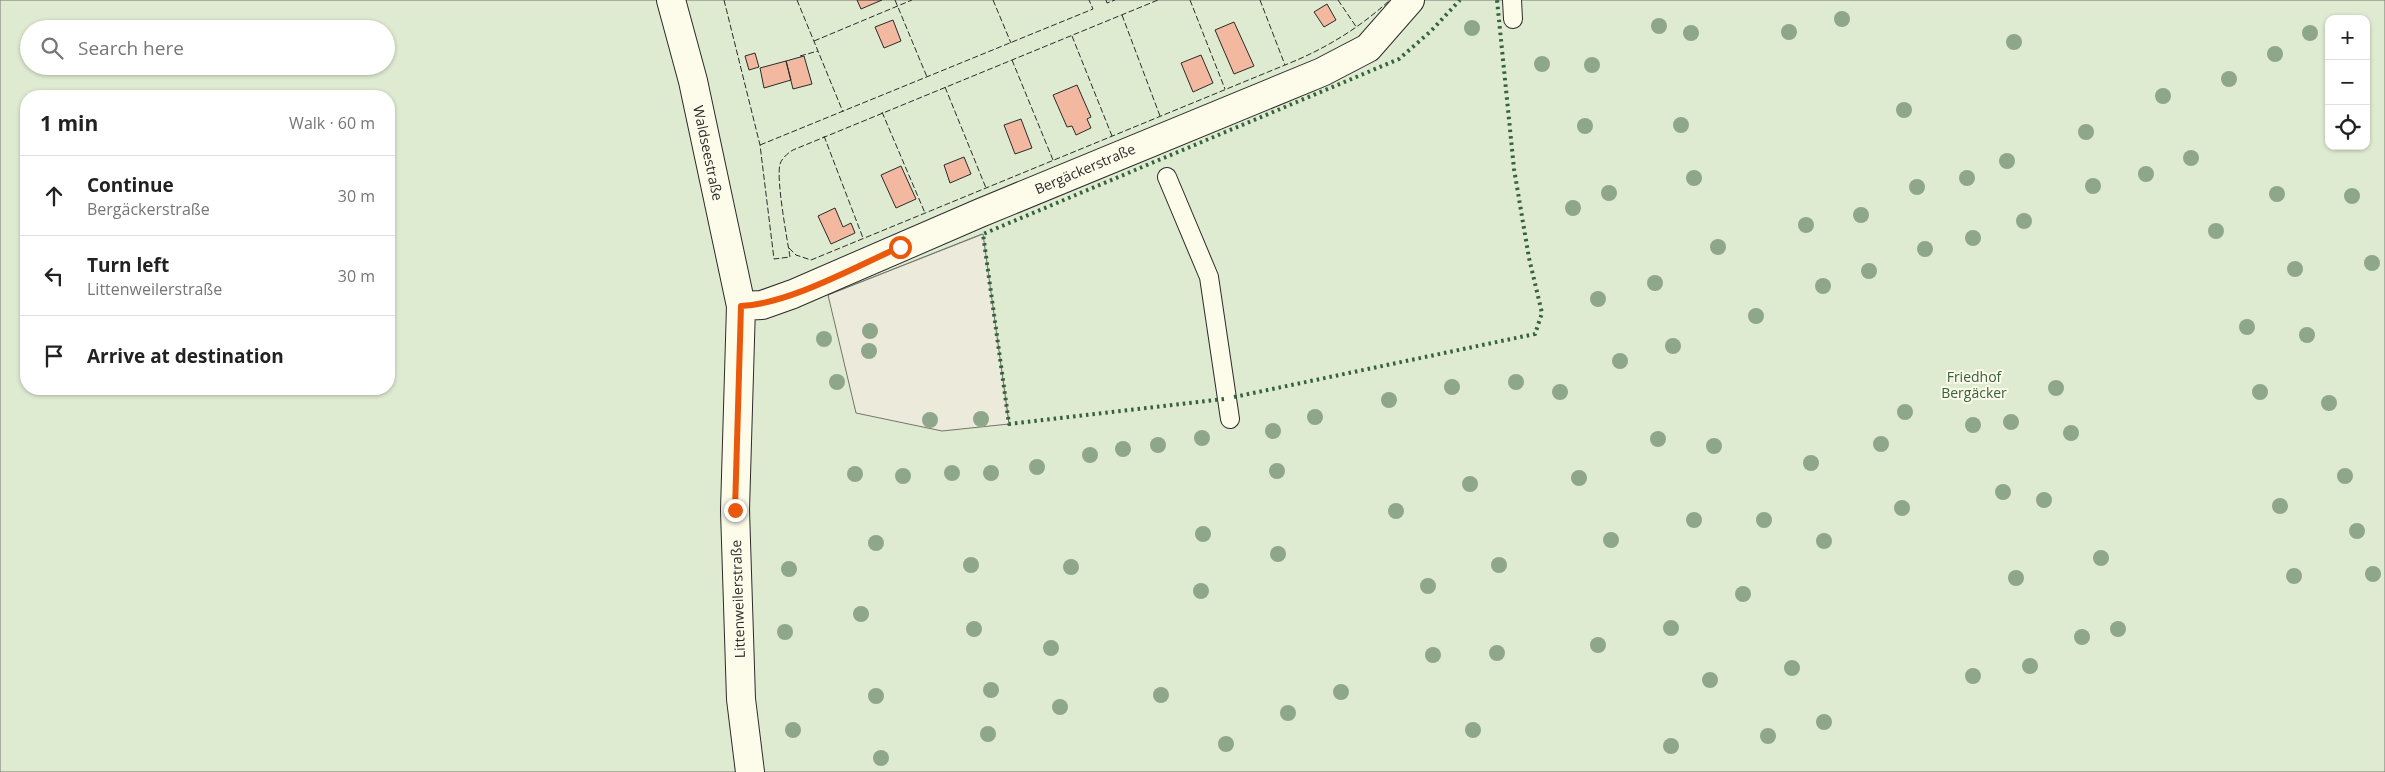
<!DOCTYPE html>
<meta charset="utf-8">
<style>
:root{--surface:#fff;--page:#f6f6f6;--text:#222;--muted:#767676;--line:#e0e0e0}
body{margin:0;font-family:"Open Sans",sans-serif;background:var(--page);color:var(--text)}
.controls{position:absolute;right:15px;top:15px;display:grid;overflow:hidden;border-radius:10px;box-shadow:0 1px 4px #0004}
.controls button{width:45px;height:45px;display:grid;place-items:center;padding:0;border:0;border-bottom:1px solid var(--line);background:var(--surface);color:var(--text);font:25px sans-serif}
.stop{position:absolute;width:15px;height:15px;margin:-11px;border:4px solid #ea580c;border-radius:50%;background:#fff}
.stop.end{background:#ea580c;border-color:#fff;box-shadow:0 1px 5px #0008}
.list{margin:0;padding:0;list-style:none}
h2{display:flex;justify-content:space-between;align-items:center;height:65px;margin:0;padding:0 20px;font-size:21px}
h2 small{font-size:16px;font-weight:400;color:var(--muted)}
.list li{display:grid;grid-template-columns:32px 1fr auto;gap:15px;align-items:center;box-sizing:border-box;height:80px;padding:0 20px;border-top:1px solid var(--line)}
.list b{display:block;font-size:19px;white-space:nowrap}
.list p{margin:0;font-size:16px;white-space:nowrap;color:var(--muted)}
.list em{font-size:16px;font-style:normal;color:var(--muted)}
.icon{flex:none;width:28px;height:28px;fill:none;stroke:currentColor;stroke-width:2;stroke-linecap:round;stroke-linejoin:round}
.map{position:relative;flex:none;width:2385px;height:772px;overflow:hidden}
.search{position:absolute;background:var(--surface);box-shadow:0 1px 4px #0004;left:20px;top:20px;width:375px;height:55px;display:flex;align-items:center;gap:12px;box-sizing:border-box;padding:0 18px;border-radius:28px;color:var(--muted);font-size:19px}
.panel{position:absolute;background:var(--surface);box-shadow:0 1px 4px #0004;left:20px;top:90px;width:375px;height:305px;border-radius:20px}
.map>svg:first-child{display:block}
.green{fill:#deebd1;stroke:#74746e;fill-rule:evenodd}
.parking{fill:#eceadb;stroke:#74746e}
.building{fill:#f2b8a0;stroke:#2b2b2b}
.lines{fill:none;stroke-linecap:round;stroke-linejoin:round}
.lane-casing{stroke:#2b2b2b;stroke-width:20}
.street-casing{stroke:#2b2b2b;stroke-width:30}
.lane{stroke:#fdfbea;stroke-width:18}
.street{stroke:#fdfbea;stroke-width:28}
.hedge{stroke:#34623c;stroke-width:4;stroke-dasharray:2.5 4;stroke-linecap:butt}
.fence{stroke:#2b2b2b;stroke-width:1;stroke-dasharray:6 2.5;stroke-linecap:butt}
.tree{fill:#8ea78a}
.route{stroke:#ea580c;stroke-width:6}
.labels{text-anchor:middle;stroke-width:4;stroke-linejoin:round;paint-order:stroke}
.street-label{font-size:14px;fill:#2b2b2b;stroke:#fdfbea}
.park-label{font-size:14px;fill:#34623c;stroke:#fdfbea}
</style>
<div class="map">
<svg width="2385" height="772" viewBox="0 0 2385 772">
<rect width="100%" height="100%" fill="#fdfbea"/>
<!-- green -->
<path class="green" d="M 0,0 L 2385,0 L 2385,772 L 0,772 ZM 2329,19 L 2366,19 L 2366,146 L 2329,146 ZM 29,29 L 386,29 L 386,66 L 29,66 ZM 26,96 L 389,96 L 389,389 L 26,389 ZM 982,234 L 1009,424 L 828,295 Z"/>
<!-- parking -->
<path class="parking" d="M 983,234 L 1009,424 L 942,431 L 856,413 L 828,295 Z"/>
<!-- building -->
<path class="building" d="M 857,0 L 882,0 L 861,9 Z
M 1327,4 L 1336,20 L 1324,27 L 1314,12 Z
M 893,20 L 901,41 L 884,48 L 875,27 Z
M 1234,22 L 1254,66 L 1234,74 L 1215,30 Z
M 755,53 L 759,67 L 749,70 L 745,56 Z
M 1201,55 L 1213,83 L 1193,92 L 1181,63 Z
M 804,56 L 812,84 L 793,89 L 786,61 Z
M 786,61 L 791,80 L 764,88 L 760,68 Z
M 1077,85 L 1091,117 L 1087,119 L 1091,128 L 1076,135 L 1072,126 L 1067,127 L 1053,95 Z
M 1021,119 L 1032,148 L 1015,154 L 1004,125 Z
M 964,157 L 971,174 L 950,183 L 944,165 Z
M 901,166 L 916,199 L 896,208 L 881,175 Z
M 835,208 L 843,227 L 851,223 L 855,233 L 831,244 L 818,216 Z"/>
<g class="lines">
<!-- lane casing -->
<g class="lane-casing">
<path id="lane" d="M 1512,0 L 1513,19
M 1167,177 L 1209,277 L 1230,419"/>
</g>
<!-- street casing -->
<g class="street-casing">
<path id="street" d="M 671,0 L 693,81 L 741,306 L 735,510 L 741,699 L 750,772
M 741,306 L 762,305 L 793,294 L 980,213 L 1322,72 L 1368,48 L 1410,0"/>
</g>
<!-- lane -->
<use href="#lane" class="lane"/>
<!-- street -->
<use href="#street" class="street"/>
<!-- hedge -->
<path class="hedge" d="M 1234,397 L 1535,334 L 1542,313 L 1529,258 L 1514,169 L 1497,0
M 1224,399 L 1009,424 L 983,234 L 1399,59 L 1431,31 L 1460,0"/>
<!-- fence -->
<path class="fence" d="M 724,0 L 760,145 L 774,259 L 790,257 C 787,238 776,180 780,164 C 782,158 788,153 793,150 L 1158,0
M 797,0 L 843,112
M 895,0 L 927,77
M 993,0 L 1011,43
M 1106,0 L 1107,3 L 1115,0
M 1190,0 L 1225,89
M 1260,0 L 1285,65
M 1338,0 L 1357,28
M 1122,15 L 1160,116
M 1072,36 L 1112,136
M 814,41 L 912,0
M 800,56 L 818,51
M 1012,60 L 1053,160
M 945,87 L 986,188
M 882,112 L 925,213
M 824,136 L 863,238
M 760,145 L 1093,9 L 1089,0
M 789,248 L 796,255 L 811,260 L 1285,65 C 1325,49 1358,29 1390,0"/>
</g>
<!-- trees -->
<g class="tree">
<circle cx="1842" cy="19" r="8"/>
<circle cx="1659" cy="26" r="8"/>
<circle cx="1472" cy="28" r="8"/>
<circle cx="1789" cy="32" r="8"/>
<circle cx="1691" cy="33" r="8"/>
<circle cx="2310" cy="33" r="8"/>
<circle cx="2014" cy="42" r="8"/>
<circle cx="2275" cy="54" r="8"/>
<circle cx="1542" cy="64" r="8"/>
<circle cx="1592" cy="65" r="8"/>
<circle cx="2229" cy="79" r="8"/>
<circle cx="2163" cy="96" r="8"/>
<circle cx="1904" cy="110" r="8"/>
<circle cx="1681" cy="125" r="8"/>
<circle cx="1585" cy="126" r="8"/>
<circle cx="2086" cy="132" r="8"/>
<circle cx="2191" cy="158" r="8"/>
<circle cx="2007" cy="161" r="8"/>
<circle cx="2146" cy="174" r="8"/>
<circle cx="1694" cy="178" r="8"/>
<circle cx="1967" cy="178" r="8"/>
<circle cx="2093" cy="186" r="8"/>
<circle cx="1917" cy="187" r="8"/>
<circle cx="1609" cy="193" r="8"/>
<circle cx="2277" cy="194" r="8"/>
<circle cx="2352" cy="196" r="8"/>
<circle cx="1573" cy="208" r="8"/>
<circle cx="1861" cy="215" r="8"/>
<circle cx="2024" cy="221" r="8"/>
<circle cx="1806" cy="225" r="8"/>
<circle cx="2216" cy="231" r="8"/>
<circle cx="1973" cy="238" r="8"/>
<circle cx="1718" cy="247" r="8"/>
<circle cx="1925" cy="249" r="8"/>
<circle cx="2372" cy="263" r="8"/>
<circle cx="2295" cy="269" r="8"/>
<circle cx="1869" cy="271" r="8"/>
<circle cx="1655" cy="283" r="8"/>
<circle cx="1823" cy="286" r="8"/>
<circle cx="1598" cy="299" r="8"/>
<circle cx="1756" cy="316" r="8"/>
<circle cx="2247" cy="327" r="8"/>
<circle cx="870" cy="331" r="8"/>
<circle cx="2307" cy="335" r="8"/>
<circle cx="824" cy="339" r="8"/>
<circle cx="1673" cy="346" r="8"/>
<circle cx="869" cy="351" r="8"/>
<circle cx="1620" cy="361" r="8"/>
<circle cx="837" cy="382" r="8"/>
<circle cx="1516" cy="382" r="8"/>
<circle cx="1452" cy="387" r="8"/>
<circle cx="2056" cy="388" r="8"/>
<circle cx="1560" cy="392" r="8"/>
<circle cx="2260" cy="392" r="8"/>
<circle cx="1389" cy="400" r="8"/>
<circle cx="2329" cy="403" r="8"/>
<circle cx="1905" cy="412" r="8"/>
<circle cx="1315" cy="417" r="8"/>
<circle cx="981" cy="419" r="8"/>
<circle cx="930" cy="420" r="8"/>
<circle cx="2011" cy="422" r="8"/>
<circle cx="1973" cy="425" r="8"/>
<circle cx="1273" cy="431" r="8"/>
<circle cx="2071" cy="433" r="8"/>
<circle cx="1202" cy="438" r="8"/>
<circle cx="1658" cy="439" r="8"/>
<circle cx="1881" cy="444" r="8"/>
<circle cx="1158" cy="445" r="8"/>
<circle cx="1714" cy="446" r="8"/>
<circle cx="1123" cy="449" r="8"/>
<circle cx="1090" cy="455" r="8"/>
<circle cx="1811" cy="463" r="8"/>
<circle cx="1037" cy="467" r="8"/>
<circle cx="1277" cy="471" r="8"/>
<circle cx="952" cy="473" r="8"/>
<circle cx="991" cy="473" r="8"/>
<circle cx="855" cy="474" r="8"/>
<circle cx="903" cy="476" r="8"/>
<circle cx="2345" cy="476" r="8"/>
<circle cx="1579" cy="478" r="8"/>
<circle cx="1470" cy="484" r="8"/>
<circle cx="2003" cy="492" r="8"/>
<circle cx="2044" cy="500" r="8"/>
<circle cx="2280" cy="506" r="8"/>
<circle cx="1902" cy="508" r="8"/>
<circle cx="1396" cy="511" r="8"/>
<circle cx="1694" cy="520" r="8"/>
<circle cx="1764" cy="520" r="8"/>
<circle cx="2357" cy="531" r="8"/>
<circle cx="1203" cy="534" r="8"/>
<circle cx="1611" cy="540" r="8"/>
<circle cx="1824" cy="541" r="8"/>
<circle cx="876" cy="543" r="8"/>
<circle cx="1278" cy="554" r="8"/>
<circle cx="2101" cy="558" r="8"/>
<circle cx="971" cy="565" r="8"/>
<circle cx="1499" cy="565" r="8"/>
<circle cx="1071" cy="567" r="8"/>
<circle cx="789" cy="569" r="8"/>
<circle cx="2373" cy="574" r="8"/>
<circle cx="2294" cy="576" r="8"/>
<circle cx="2016" cy="578" r="8"/>
<circle cx="1428" cy="586" r="8"/>
<circle cx="1201" cy="591" r="8"/>
<circle cx="1743" cy="594" r="8"/>
<circle cx="861" cy="614" r="8"/>
<circle cx="1671" cy="628" r="8"/>
<circle cx="974" cy="629" r="8"/>
<circle cx="2118" cy="629" r="8"/>
<circle cx="785" cy="632" r="8"/>
<circle cx="2082" cy="637" r="8"/>
<circle cx="1598" cy="645" r="8"/>
<circle cx="1051" cy="648" r="8"/>
<circle cx="1497" cy="653" r="8"/>
<circle cx="1433" cy="655" r="8"/>
<circle cx="2030" cy="666" r="8"/>
<circle cx="1792" cy="668" r="8"/>
<circle cx="1973" cy="676" r="8"/>
<circle cx="1710" cy="680" r="8"/>
<circle cx="991" cy="690" r="8"/>
<circle cx="1341" cy="692" r="8"/>
<circle cx="1161" cy="695" r="8"/>
<circle cx="876" cy="696" r="8"/>
<circle cx="1060" cy="707" r="8"/>
<circle cx="1288" cy="713" r="8"/>
<circle cx="1824" cy="722" r="8"/>
<circle cx="793" cy="730" r="8"/>
<circle cx="1473" cy="730" r="8"/>
<circle cx="988" cy="734" r="8"/>
<circle cx="1768" cy="736" r="8"/>
<circle cx="1226" cy="744" r="8"/>
<circle cx="1671" cy="746" r="8"/>
<circle cx="881" cy="758" r="8"/>
</g>
<g class="lines">
<!-- route -->
<path class="route" d="M 735,510 L 741,306 C 789,304 855,267 900,247"/>
</g>
<g class="labels">
<!-- street labels -->
<g class="street-label">
<text transform="translate(708 153) rotate(78)" y="5">Waldseestraße</text>
<text transform="translate(1085 169) rotate(-23)" y="5">Bergäckerstraße</text>
<text transform="translate(738 599) rotate(-92)" y="5">Littenweilerstraße</text>
</g>
<!-- park labels -->
<g class="park-label">
<text x="1974" y="382">Friedhof<tspan x="1974" dy="16">Bergäcker</tspan></text>
</g>
</g>
</svg>
<div class="controls">
<button>+</button>
<button>−</button>
<button><svg class="icon" aria-label="locate" viewBox="0 0 24 24"><circle cx="12" cy="12" r="6"/><path d="M12 2v4M12 18v4M2 12h4M18 12h4"/></svg></button>
</div>
<div class="stop" style="left:900px;top:247px"></div>
<div class="stop end" style="left:735px;top:510px"></div>
<div class="search"><svg class="icon" aria-label="search" viewBox="0 0 24 24"><circle cx="10" cy="10" r="6"/><path d="M15 15l6 6"/></svg>Search here</div>
<section class="panel">
<h2>1 min<small>Walk · 60 m</small></h2>
<ul class="list">
<li><svg class="icon" aria-label="ahead" viewBox="0 0 24 24"><path d="M12 20V5M6 11l6-6 6 6"/></svg><div><b>Continue</b><p>Bergäckerstraße</p></div><em>30 m</em></li>
<li><svg class="icon" aria-label="left" viewBox="0 0 24 24"><path d="M17 20v-9H6M10 6l-5 5 5 5"/></svg><div><b>Turn left</b><p>Littenweilerstraße</p></div><em>30 m</em></li>
<li><svg class="icon" aria-label="arrive" viewBox="0 0 24 24"><path d="M6 21V4h12l-3 4 3 4H6"/></svg><div><b>Arrive at destination</b></div></li>
</ul>
</section>
</div>
